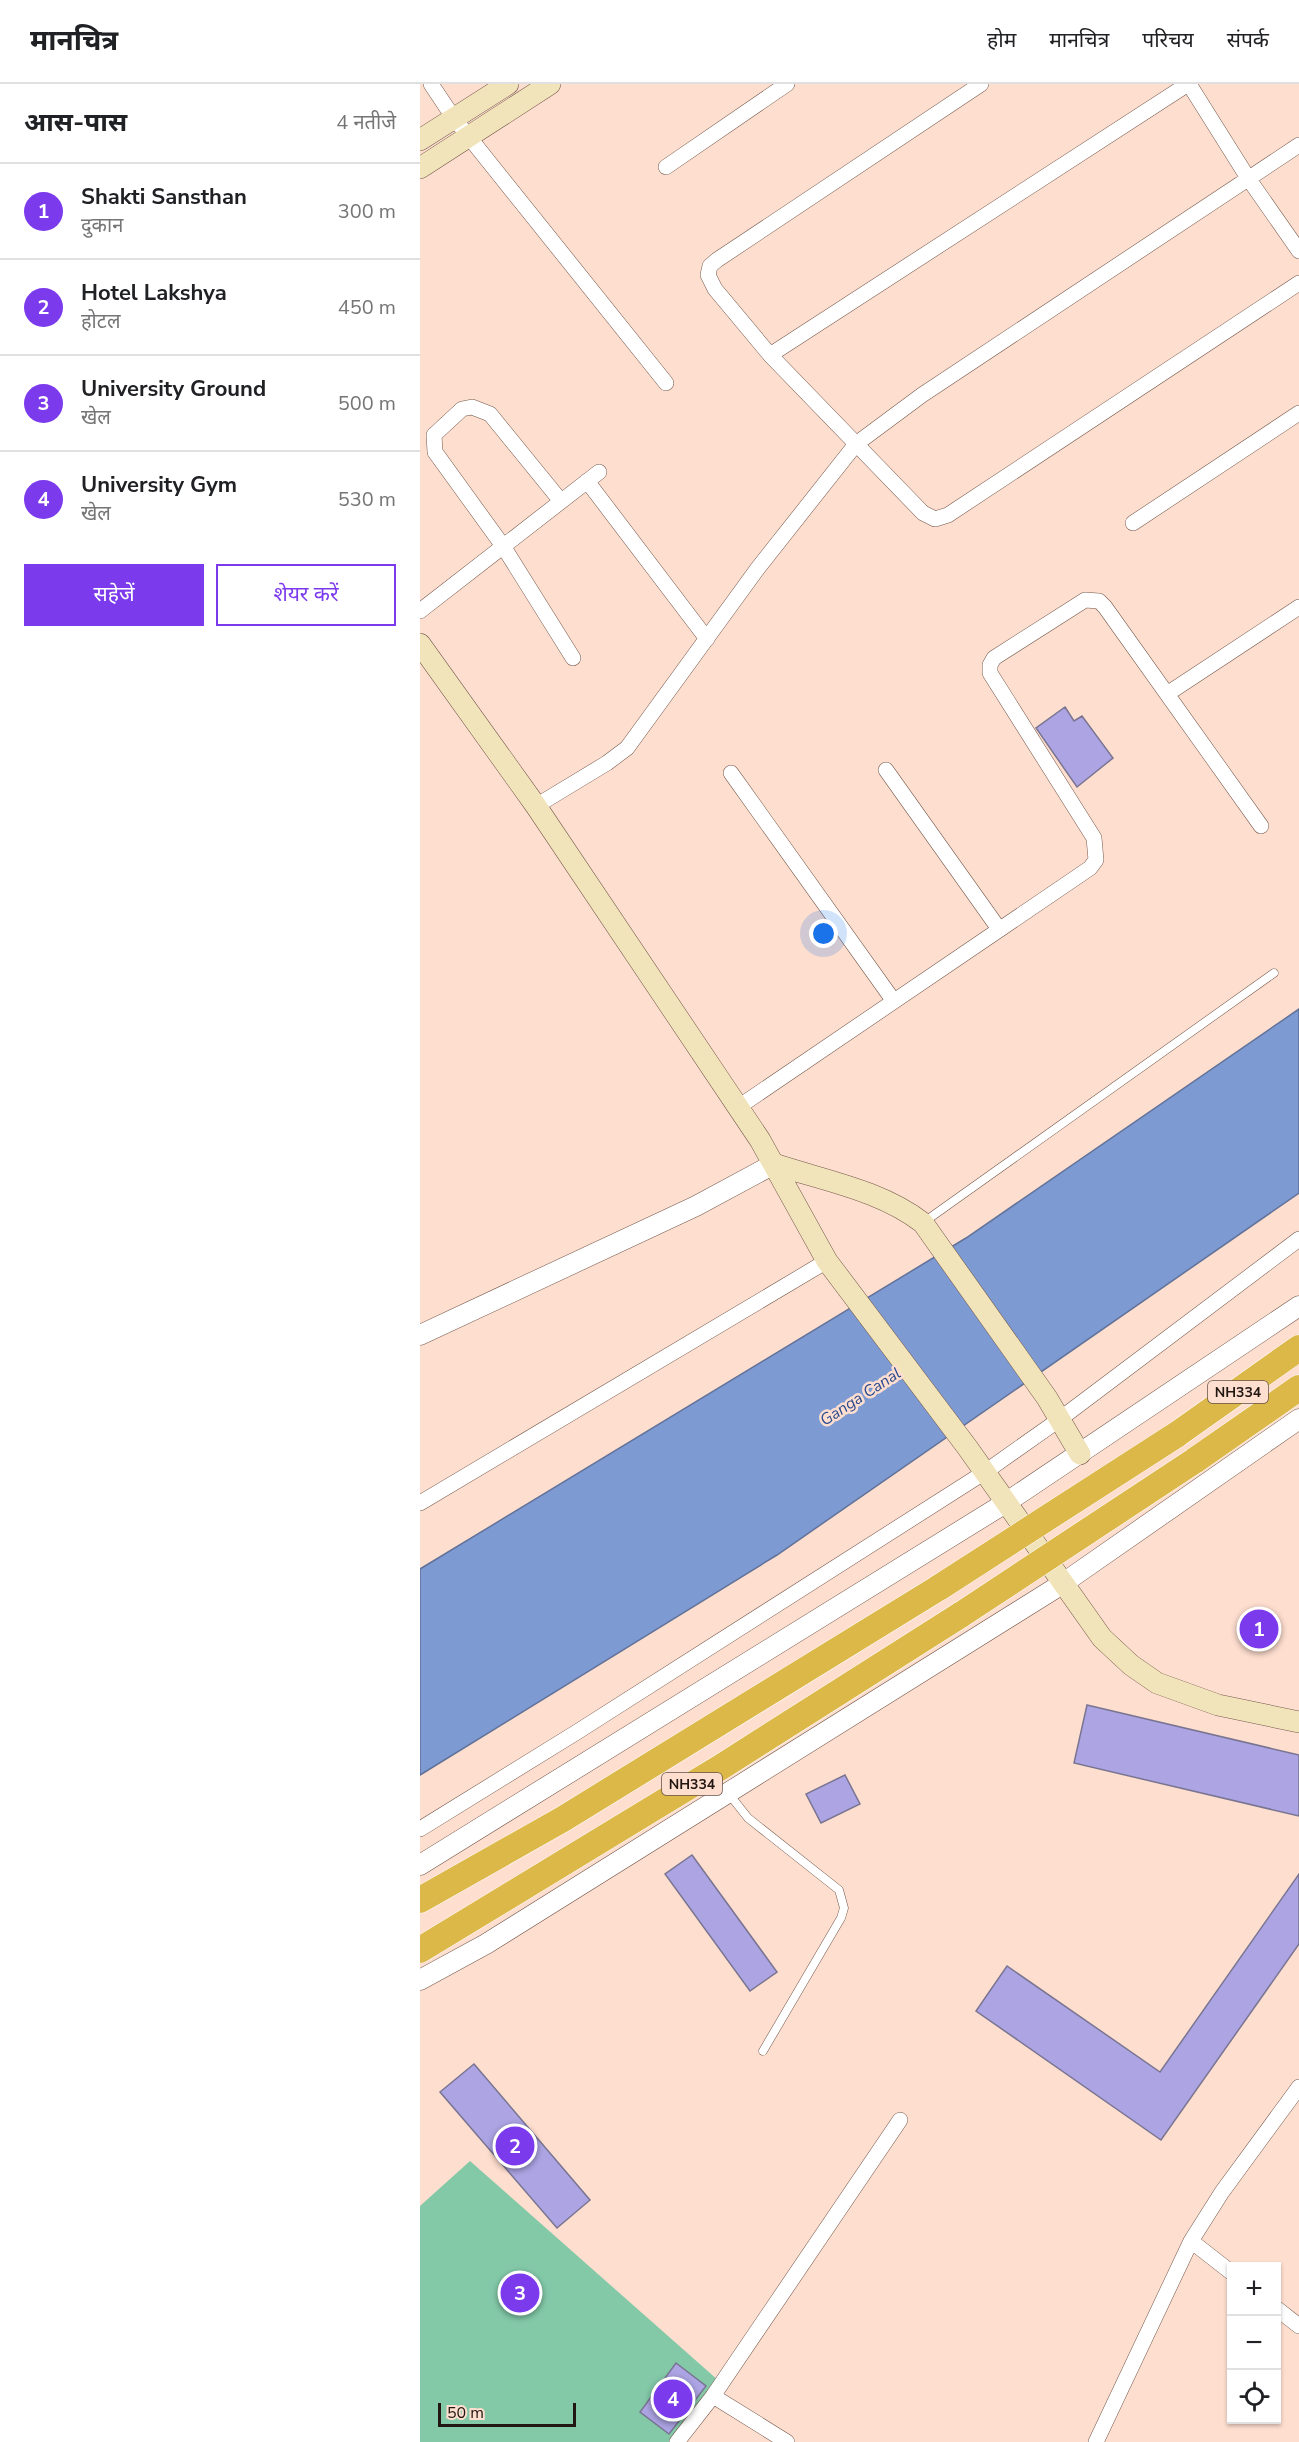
<!DOCTYPE html>
<html lang="hi">
<meta charset="utf-8">
<style>
:root{--surface:#fff;--page:#f2f2f2;--text:#202124;--muted:#757577;--line:#e0e0e0;--accent:#7c3aed}
body{margin:0;font-family:"Nunito Sans","Noto Sans Devanagari",sans-serif;background:var(--page);color:var(--text)}
.controls{position:absolute;right:18px;bottom:18px;display:grid;overflow:hidden;border-radius:0px;box-shadow:0 2px 4px #0004}
.controls button{width:54px;height:54px;display:grid;place-items:center;padding:0;border:0;border-bottom:2px solid var(--line);background:var(--surface);color:var(--text);font:30px sans-serif}
.scale{position:absolute;left:18px;bottom:15px;width:138px;box-sizing:border-box;padding-left:6px;border:3px solid #211611;border-top:0;font-size:16px;line-height:21px;white-space:nowrap;color:#211611;-webkit-text-stroke:4px #fedecf;paint-order:stroke}
.you{position:absolute;left:404px;top:850px;width:21px;height:21px;margin:-15px;border:4px solid #fff;border-radius:50%;background:#1a73e8;box-shadow:0 0 0 9px #1a73e833}
.badge{display:grid;place-items:center;width:39px;height:39px;border-radius:50%;background:var(--accent);color:#fff;font-size:20px;font-weight:700}
.pin{position:absolute;translate:-50% -50%;border:3px solid #fff;box-shadow:0 2px 6px #0006}
.list{margin:0;padding:0;list-style:none}
h2{display:flex;justify-content:space-between;align-items:center;height:78px;margin:0;padding:0 24px;font-size:26px}
h2 small{font-size:20px;font-weight:400;color:var(--muted)}
.list li{display:grid;grid-template-columns:39px 1fr auto;gap:18px;align-items:center;box-sizing:border-box;height:96px;padding:0 24px;border-top:2px solid var(--line)}
.list b{display:block;font-size:22px;white-space:nowrap}
.list p{margin:0;font-size:20px;white-space:nowrap;color:var(--muted)}
.list em{font-size:20px;font-style:normal;color:var(--muted)}
.actions{display:flex;gap:12px;padding:18px 24px}
.actions a{flex:1;padding:14px 0;border:2px solid var(--accent);border-radius:0px;text-align:center;font-size:21px;color:var(--accent)}
.actions .main{background:var(--accent);color:#fff}
.icon{flex:none;width:33px;height:33px;fill:none;stroke:currentColor;stroke-width:2;stroke-linecap:round;stroke-linejoin:round}
.map{position:relative;flex:none;width:879px;height:2358px;overflow:hidden}
header{display:flex;align-items:center;gap:36px;box-sizing:border-box;height:84px;padding:0 30px;background:var(--surface);border-bottom:2px solid var(--line)}
header strong{font-size:28px}
nav{display:flex;gap:33px;margin-inline-start:auto;font-size:21px}
main{display:flex}
aside{flex:1;background:var(--surface)}
.map>svg:first-child{display:block}
.green{fill:#83c9a8}
.water{fill:#7d9ad3;stroke:#617299;stroke-width:1.5}
.building{fill:#ada4e4;stroke:#797591;stroke-width:1.5}
.lines{fill:none;stroke-linecap:round;stroke-linejoin:round}
.service-casing{stroke:#73584b;stroke-width:9}
.minor-casing{stroke:#73584b;stroke-width:16}
.tertiary-casing{stroke:#73584b;stroke-width:21}
.secondary-casing{stroke:#73584b;stroke-width:22}
.trunk-casing{stroke:#fff;stroke-width:27}
.service{stroke:#fff;stroke-width:8}
.minor{stroke:#fff;stroke-width:15}
.tertiary{stroke:#fff;stroke-width:20}
.secondary{stroke:#f2e4ba;stroke-width:21}
.trunk{stroke:#dcb848;stroke-width:26}
.trunk-bridge-casing{stroke:#fff;stroke-width:27;stroke-linecap:butt}
.trunk-bridge{stroke:#dcb848;stroke-width:26}
.labels{text-anchor:middle;stroke-width:5;stroke-linejoin:round;paint-order:stroke}
.shield{fill:#fedecf;stroke:#63524a;stroke-width:1.5}
.shield-label{font-size:14px;font-weight:bold;fill:#211611}
.water-label{font-size:16px;font-style:italic;fill:#2a4b90;stroke:#fedecf}
</style>
<header>
<strong>मानचित्र</strong>
<nav><a>होम</a><a>मानचित्र</a><a>परिचय</a><a>संपर्क</a></nav>
</header>
<main>
<aside>
<h2>आस-पास<small>4 नतीजे</small></h2>
<ul class="list">
<li><span class="badge">1</span><div><b>Shakti Sansthan</b><p>दुकान</p></div><em>300 m</em></li>
<li><span class="badge">2</span><div><b>Hotel Lakshya</b><p>होटल</p></div><em>450 m</em></li>
<li><span class="badge">3</span><div><b>University Ground</b><p>खेल</p></div><em>500 m</em></li>
<li><span class="badge">4</span><div><b>University Gym</b><p>खेल</p></div><em>530 m</em></li>
</ul>
<div class="actions"><a class="main">सहेजें</a><a>शेयर करें</a></div>
</aside>
<div class="map">
<svg width="879" height="2358" viewBox="0 0 879 2358">
<rect width="100%" height="100%" fill="#fedecf"/>
<!-- green -->
<path class="green" d="M 50,2077 L 299,2297 L 253,2358 L 0,2358 L 0,2122 Z"/>
<!-- water -->
<path class="water" d="M 879,925 L 879,1109 L 357,1471 L 0,1691 L 0,1485 L 546,1154 Z"/>
<!-- building -->
<path class="building" d="M 645,623 L 654,637 L 662,632 L 693,674 L 657,703 L 616,644 Z
M 667,1621 L 879,1671 L 879,1732 L 654,1679 Z
M 425,1691 L 440,1720 L 401,1739 L 386,1710 Z
M 272,1771 L 357,1888 L 330,1907 L 245,1790 Z
M 879,1790 L 879,1860 L 741,2056 L 556,1927 L 587,1882 L 740,1988 Z
M 54,1980 L 170,2116 L 137,2144 L 20,2008 Z
M 256,2279 L 286,2302 L 249,2350 L 220,2328 Z"/>
<g class="lines">
<!-- service casing -->
<g class="service-casing">
<path id="service" d="M 504,1138 L 854,889
M 309,1710 L 328,1734 L 419,1806 L 424,1824 L 421,1834 L 343,1967"/>
</g>
<!-- minor casing -->
<g class="minor-casing">
<path id="minor" d="M 11,0 L 33,33 L 246,299
M 561,0 L 297,176 L 290,182 L 288,191 L 295,205 L 350,271 L 503,429 L 515,435 L 528,431 L 879,199
M 769,0 L 828,94 L 879,167
M 246,83 L 367,0
M 350,271 L 768,0
M 167,397 L 287,555
M 140,416 L 70,330 L 52,323 L 42,325 L 14,351 L 15,368 L 83,462 L 153,574
M 713,439 L 879,329
M 0,527 L 179,388
M 747,610 L 879,523
M 466,686 L 579,845
M 311,689 L 473,916
M 116,722 L 187,679 L 207,664 L 338,484 L 436,360 L 502,311 L 879,61
M 317,1024 L 670,784 L 676,776 L 674,754 L 570,589 L 570,581 L 574,574 L 665,516 L 679,517 L 685,523 L 841,742
M 0,1419 L 407,1177
M 0,1745 L 157,1648 L 565,1388 L 640,1335 L 879,1155
M 771,2157 L 812,2189
M 856,2224 L 879,2242
M 293,2312 L 367,2358
M 257,2358 L 293,2312 L 480,2036
M 676,2358 L 771,2157 L 802,2108 L 879,2003"/>
</g>
<!-- tertiary casing -->
<g class="tertiary-casing">
<path id="tertiary" d="M 0,1251 L 276,1122 L 354,1080
M 0,1781 L 587,1418 L 879,1222
M 0,1896 L 66,1860 L 642,1500 L 879,1335"/>
</g>
<!-- secondary casing -->
<g class="secondary-casing">
<path id="secondary" d="M 0,56 L 88,0
M 0,84 L 130,0
M 0,560 L 116,722 L 340,1056 L 407,1177 L 547,1363 L 682,1554 L 711,1581 L 737,1599 L 798,1621 L 879,1638
M 354,1080 C 405,1097 460,1106 503,1139 L 627,1314 L 660,1370"/>
</g>
<!-- trunk casing -->
<g class="trunk-casing">
<path id="trunk" d="M 756,1351 L 879,1264
M 774,1377 L 879,1304
M 0,1816 L 143,1735 L 520,1503
M 0,1866 L 301,1683 L 542,1530"/>
</g>
<!-- service -->
<use href="#service" class="service"/>
<!-- minor -->
<use href="#minor" class="minor"/>
<!-- tertiary -->
<use href="#tertiary" class="tertiary"/>
<!-- secondary -->
<use href="#secondary" class="secondary"/>
<!-- trunk -->
<use href="#trunk" class="trunk"/>
<!-- trunk-bridge casing -->
<g class="trunk-bridge-casing">
<path id="trunk-bridge" d="M 520,1503 L 756,1351
M 542,1530 L 774,1377"/>
</g>
<!-- trunk-bridge -->
<use href="#trunk-bridge" class="trunk-bridge"/>
</g>
<g class="labels">
<!-- shield labels -->
<g class="shield">
<rect x="788" y="1297" width="60" height="22" rx="4.5"/>
<rect x="242" y="1689" width="60" height="22" rx="4.5"/>
</g>
<g class="shield-label">
<text x="818" y="1313">NH334</text>
<text x="272" y="1705">NH334</text>
</g>
<!-- water labels -->
<g class="water-label">
<text transform="translate(440 1312) rotate(-33)" y="6">Ganga Canal</text>
</g>
</g>
</svg>
<div class="controls">
<button>+</button>
<button>−</button>
<button><svg class="icon" aria-label="locate" viewBox="0 0 24 24"><circle cx="12" cy="12" r="6"/><path d="M12 2v4M12 18v4M2 12h4M18 12h4"/></svg></button>
</div>
<div class="scale">50 m</div>
<div class="you"></div>
<div class="pin badge" style="left:839px;top:1545px">1</div>
<div class="pin badge" style="left:95px;top:2062px">2</div>
<div class="pin badge" style="left:100px;top:2209px">3</div>
<div class="pin badge" style="left:253px;top:2315px">4</div>
</div>
</main>
